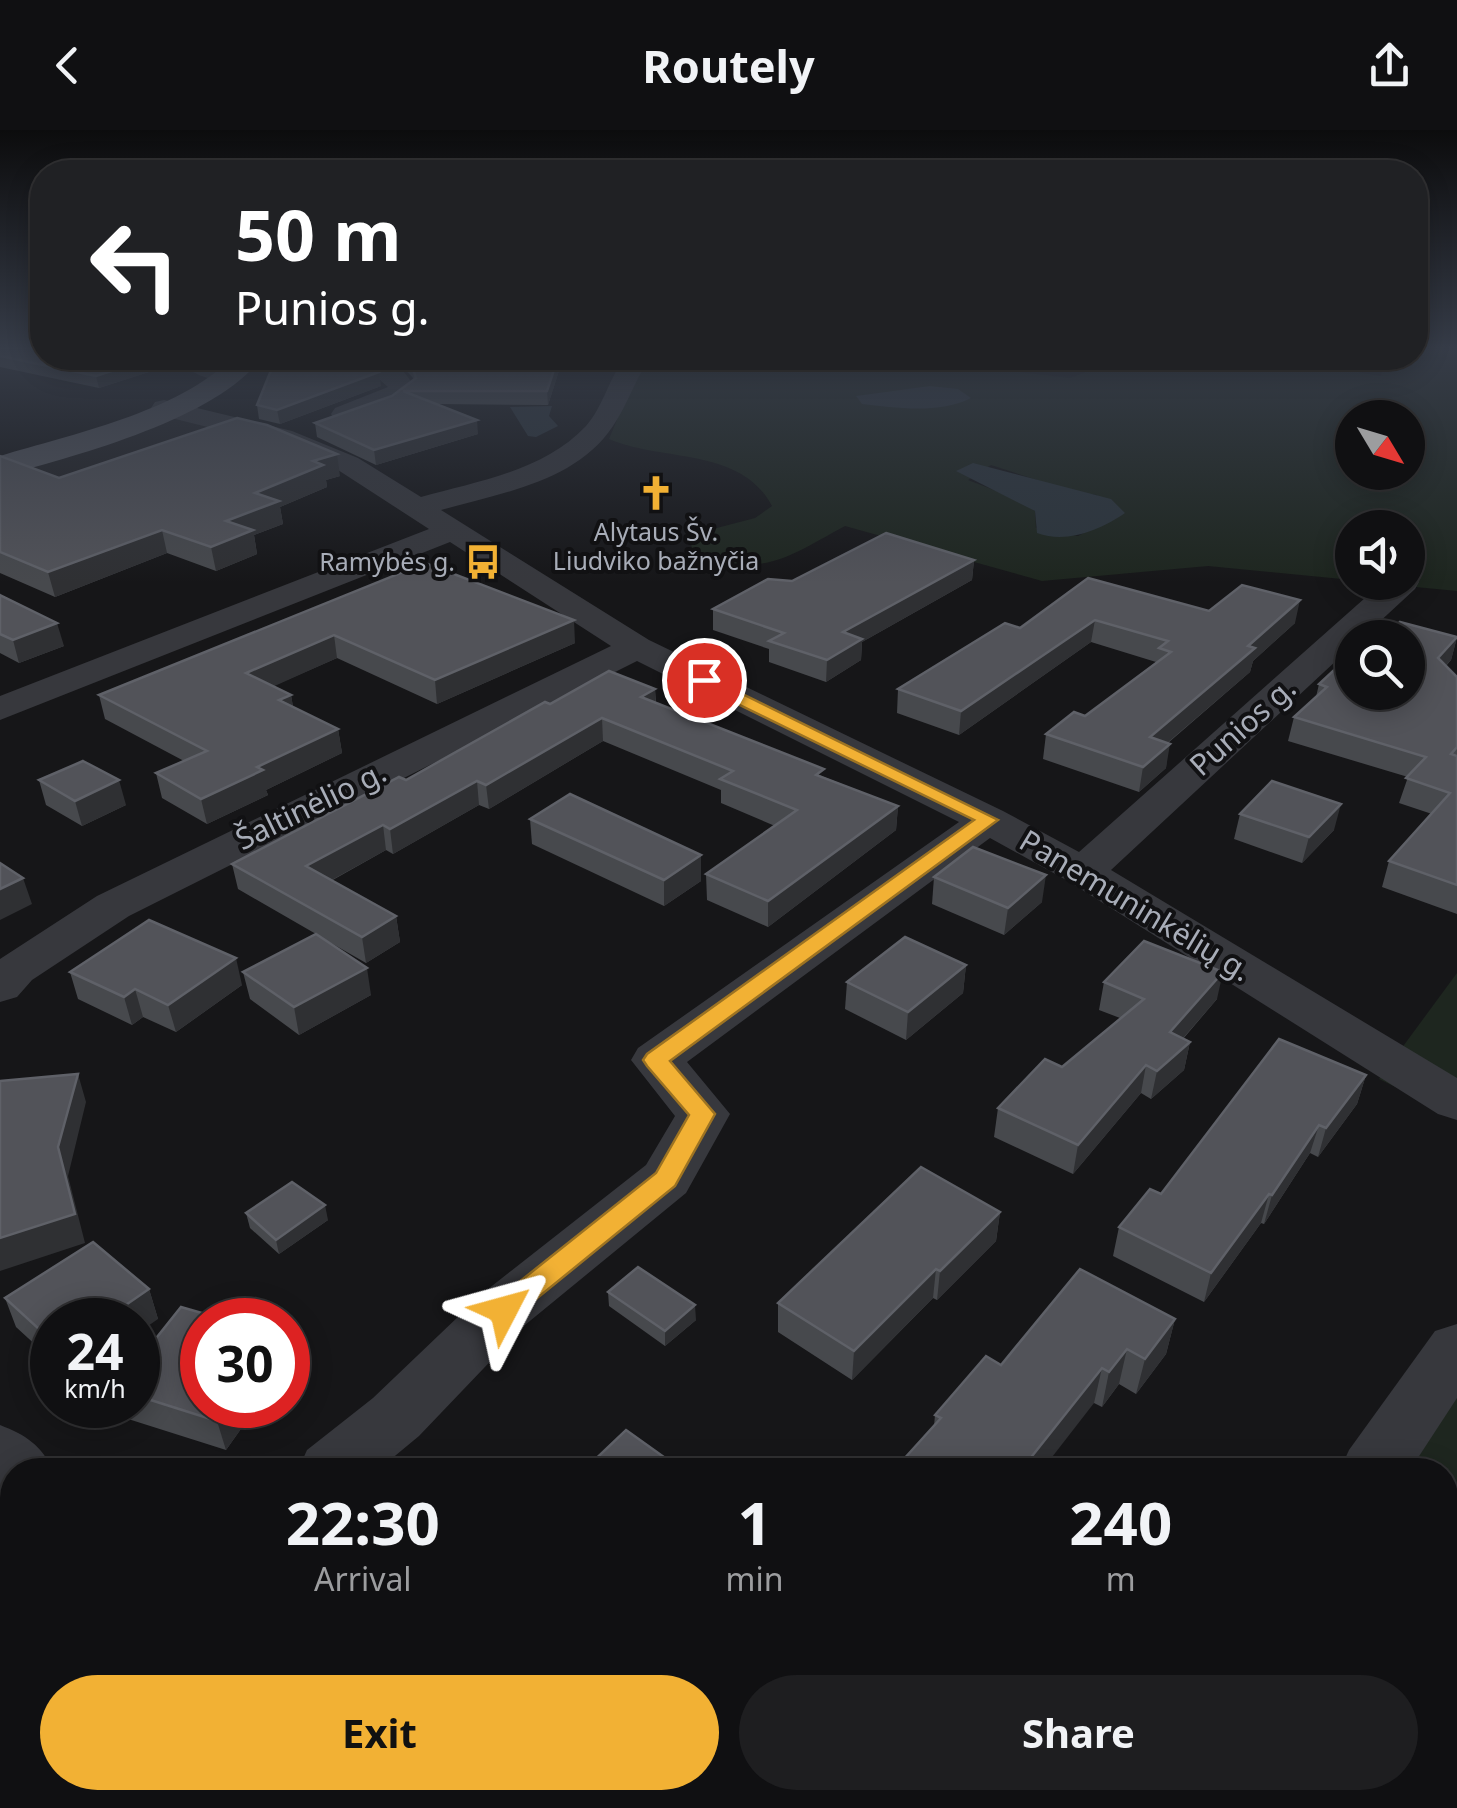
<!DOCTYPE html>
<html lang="en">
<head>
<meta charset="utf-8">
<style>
	body { margin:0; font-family:"Noto Sans",sans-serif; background:#1e1e20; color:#f1f3f6; height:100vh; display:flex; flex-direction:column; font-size:38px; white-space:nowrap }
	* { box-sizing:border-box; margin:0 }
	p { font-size:32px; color:#9c9d9f }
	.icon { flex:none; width:55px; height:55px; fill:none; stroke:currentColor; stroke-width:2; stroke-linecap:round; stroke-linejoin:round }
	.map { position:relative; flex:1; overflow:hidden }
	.side { position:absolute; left:0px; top:1328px; width:1458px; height:352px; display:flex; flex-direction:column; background:#101012; border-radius:40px 40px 0 0; box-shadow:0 5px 25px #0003,0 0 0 2px #303032 }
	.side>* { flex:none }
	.top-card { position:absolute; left:30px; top:30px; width:1398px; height:210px; border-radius:40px; box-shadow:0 5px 25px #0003,0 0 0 2px #303032; background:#202124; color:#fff; overflow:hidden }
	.needle { width:65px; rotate:128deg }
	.tools { position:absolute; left:1335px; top:270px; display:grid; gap:20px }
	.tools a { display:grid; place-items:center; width:90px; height:90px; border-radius:50%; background:#101012; box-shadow:0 5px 25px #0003,0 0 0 2px #303032; font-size:50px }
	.speed { position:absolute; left:30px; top:1168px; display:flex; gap:20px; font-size:50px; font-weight:700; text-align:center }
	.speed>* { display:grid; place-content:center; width:130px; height:130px; border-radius:50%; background:#101012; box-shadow:0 5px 25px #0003,0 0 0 2px #303032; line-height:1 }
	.speed small { font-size:25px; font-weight:400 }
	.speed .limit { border:15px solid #d22; background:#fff; color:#111 }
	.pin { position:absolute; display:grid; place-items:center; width:85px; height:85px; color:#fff; margin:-42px; border:5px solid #fff; border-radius:50%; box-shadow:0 2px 10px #0007 }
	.me { position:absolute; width:110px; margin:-55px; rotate:51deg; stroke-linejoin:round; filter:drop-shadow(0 0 8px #0008) }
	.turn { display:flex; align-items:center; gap:35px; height:210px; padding:0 40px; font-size:45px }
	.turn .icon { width:130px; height:130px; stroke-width:2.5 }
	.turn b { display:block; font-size:70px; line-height:85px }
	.eta { display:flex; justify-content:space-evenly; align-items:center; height:170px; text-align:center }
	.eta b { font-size:60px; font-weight:700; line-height:70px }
	.primary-button { display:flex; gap:20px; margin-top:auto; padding:20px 40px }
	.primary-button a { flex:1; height:115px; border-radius:60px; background:#f2b134; color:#111; font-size:40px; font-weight:700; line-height:115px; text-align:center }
	.primary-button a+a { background:#1e1e20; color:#f1f3f6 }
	header { display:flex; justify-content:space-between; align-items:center; height:130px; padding:0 40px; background:#101012; font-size:45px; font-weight:700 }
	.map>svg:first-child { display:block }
</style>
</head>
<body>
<header><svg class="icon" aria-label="back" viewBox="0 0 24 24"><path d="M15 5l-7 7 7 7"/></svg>Routely<svg class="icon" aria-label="share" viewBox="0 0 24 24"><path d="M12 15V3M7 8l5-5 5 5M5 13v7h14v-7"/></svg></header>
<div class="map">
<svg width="1457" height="1678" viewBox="0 0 1457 1678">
	<rect width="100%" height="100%" fill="#161618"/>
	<!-- built -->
	<polygon fill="#222225" points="181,285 227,302 109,362 0,343"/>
	<!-- green -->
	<g fill="#1e261f" fill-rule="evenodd">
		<path d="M 1415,218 L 1457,218 L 1457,461 L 1374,453 L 1408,452 L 1408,398 L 1352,398 L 1352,450 L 1208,436 L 1042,451 L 845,396 C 784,429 761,450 692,420 L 690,405 L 755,388 L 772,376 C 741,317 662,332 609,309 L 636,244 L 653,228 L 904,229 L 1070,248 L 1105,235 L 1104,228 L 1270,228 L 1381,246 L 1386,228 L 1415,228 ZM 1352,288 L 1408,288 L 1408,342 L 1352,342 ZM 991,335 L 1077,363 L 1097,365 L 1095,397 L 1078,406 L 1036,398 L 1035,381 L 1017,369 L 968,350 Z"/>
		<polygon points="1457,843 1457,987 1379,949"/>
		<polygon points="1457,1218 1457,1678 1143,1678 1150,1668 1445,1668 1445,1340 1373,1340"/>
	</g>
	<!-- water -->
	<g fill="#2c353c">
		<path d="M 930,256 L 958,259 L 971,268 C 941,284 895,278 862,274 L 856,266 Z"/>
		<polygon points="552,276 549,286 558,296 536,307 528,306 510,277"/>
		<path d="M 973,333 L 1111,369 L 1125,383 C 1100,400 1067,414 1037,403 L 1035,381 L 956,341 Z"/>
	</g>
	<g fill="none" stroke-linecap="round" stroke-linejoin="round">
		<!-- minor -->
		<g fill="#37383d" fill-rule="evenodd">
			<path d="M 189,228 L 213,228 L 212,233 L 245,237 L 248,242 C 235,255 198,251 187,236 Z"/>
			<path d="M 355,228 C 379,227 407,233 414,260 C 399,278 358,295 335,290 L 331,284 L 335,278 L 388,257 Z"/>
			<path d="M 625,228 L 650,228 C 635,249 628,274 613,296 C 576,352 501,363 441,380 L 649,510 L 1003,681 L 1079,722 L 1383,452 L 1408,452 L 1408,443 L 1415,445 L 1419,452 L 1415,459 L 1362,508 L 1352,508 L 1352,516 L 1111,740 L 1457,948 L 1457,990 L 1438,984 L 1068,751 L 990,708 L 687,932 L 730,984 L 686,1063 L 525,1195 L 419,1306 L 378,1340 L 298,1340 L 307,1320 L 373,1268 L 483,1163 L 646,1035 L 675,986 L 631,930 L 638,918 L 959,692 L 637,531 L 129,786 L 32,850 L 17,867 L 0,872 L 0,829 L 97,766 L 611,516 L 450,412 L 0,590 L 0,566 L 429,399 L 338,340 L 272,313 L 155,284 L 151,278 L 155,272 L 164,270 L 292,301 L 358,328 L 421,367 C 477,351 544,341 586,296 C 603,277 609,248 625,228 Z"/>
			<polygon points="1457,1194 1457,1268 1410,1340 1340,1340 1349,1320 1435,1201"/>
			<path d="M 0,1295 C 26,1305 41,1315 53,1340 L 12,1340 L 12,1366 L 0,1361 Z"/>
			<polygon points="12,1627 12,1668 51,1668 47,1678 0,1678 0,1632"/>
			<polygon points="677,1668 765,1668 770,1678 682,1678"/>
			<polygon points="1108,1668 1190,1668 1185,1678 1103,1678"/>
		</g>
		<!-- major -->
		<path fill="#53555c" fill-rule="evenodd" d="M 232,228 L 261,228 C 219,288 71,328 0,346 L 0,326 C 72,304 178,282 232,228 Z"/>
	</g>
	<!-- wall -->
	<g fill="#47494d">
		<polygon points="0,218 155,240 99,258 0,237"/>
		<polygon points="376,228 563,228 548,275 438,274 478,304 376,335 317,307 315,293 392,266 414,249 400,234"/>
		<polygon points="381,256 280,294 259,289 257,275"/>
		<polygon points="0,326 59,348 340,346 326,350 327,357 280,377 283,394 254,405 257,424 216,441 167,423 55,467 0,443"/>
		<polygon points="974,430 972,450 862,512 861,530 826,552 769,532 769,519 713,500 713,479 792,451"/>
		<polygon points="425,433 575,513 437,574 337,528 273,556 291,565 293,577 338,599 342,623 266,660 268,665 207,694 162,668 156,643 184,631 105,589 99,565"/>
		<polygon points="1088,448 1209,481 1295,493 1253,531 1250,542 1168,613 1166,638 1139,662 1043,629 1046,604 1085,586 1156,532 1091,512 959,605 897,583 898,559 1020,498"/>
		<polygon points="0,465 64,516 19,533 0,523"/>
		<polygon points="1457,507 1451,530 1446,536 1457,547 1457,784 1382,757 1389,731 1432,684 1399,673 1408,647 1288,611 1294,587 1316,567 1319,554 1352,562"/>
		<polygon points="655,559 656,573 824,647 898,676 896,700 768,797 707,770 706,744 775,696 721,673 721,660 603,611 489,679 479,675 393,724 386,720 331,751 396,786 400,812 366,833 317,805 371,865 299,905 250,869 243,842 316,804 238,759 232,734 406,650 550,574"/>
		<polygon points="39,650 126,675 82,696 46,675"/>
		<polygon points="1240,684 1334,700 1302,733 1234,709"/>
		<polygon points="530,689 701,725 701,751 664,776 532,714"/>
		<polygon points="934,747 1042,772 1004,805 932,774"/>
		<polygon points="966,835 963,863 906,910 845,879 847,852"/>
		<polygon points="70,842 242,855 176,902 143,887 132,895 78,869"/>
		<polygon points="1104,852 1217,869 1183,909 1190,912 1184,940 1151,969 1141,963 1073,1044 994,1007 998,978 1062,937 1120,888 1099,880"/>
		<polygon points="1366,945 1357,974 1318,1027 1310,1023 1264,1094 1261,1093 1204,1172 1113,1126 1119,1097 1161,1064"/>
		<polygon points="1000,1082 996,1111 937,1170 933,1168 852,1250 778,1202 778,1173"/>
		<polygon points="246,1083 328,1090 279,1124 250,1098"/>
		<polygon points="149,1159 158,1189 52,1190 52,1230 16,1197 5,1168"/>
		<polygon points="608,1162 696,1190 665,1216 609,1176"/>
		<polygon points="1175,1189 1166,1224 1136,1264 1119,1254 1102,1277 1094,1273 934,1296 935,1285 1001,1235"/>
		<polygon points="138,1231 202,1275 258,1275 226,1320 125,1288 121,1275 138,1275"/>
	</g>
	<!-- shaded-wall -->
	<g fill="#2f3033">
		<polygon points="152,228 155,240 99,258 96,246"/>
		<polygon points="558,228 563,228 548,275 547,261"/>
		<polygon points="379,242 381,256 280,294 277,280"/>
		<polygon points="477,290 478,304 376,335 374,320"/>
		<polygon points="337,324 340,346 326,350 327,357 280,377 283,394 254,405 257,424 216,441 211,417 226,391 255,363 313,331"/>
		<polygon points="162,400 167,423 55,467 48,442"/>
		<polygon points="974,430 972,450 862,512 861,530 826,552 827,530 843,502"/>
		<polygon points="1300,470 1295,493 1253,531 1250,542 1146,631 1150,607"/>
		<polygon points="574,490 575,513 437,574 435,550"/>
		<polygon points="1095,490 1091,512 959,605 961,581"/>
		<polygon points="57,493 64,516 19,533 13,510"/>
		<polygon points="334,505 337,528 250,567 246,543"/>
		<polygon points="1457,508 1451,530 1431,551 1438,528"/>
		<polygon points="655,559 656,582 641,567"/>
		<polygon points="291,565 295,588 279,570"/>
		<polygon points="602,588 603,611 489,679 486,655"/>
		<polygon points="338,599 342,623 266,660 268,665 207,694 201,669 257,637"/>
		<polygon points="1170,614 1166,638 1139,662 1143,637"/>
		<polygon points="119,650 126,675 82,696 75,671"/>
		<polygon points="477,651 479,675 393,724 390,699"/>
		<polygon points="1341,674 1334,700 1302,733 1309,707"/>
		<polygon points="898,676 896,700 768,797 768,771"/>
		<polygon points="383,695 386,720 310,762 306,736"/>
		<polygon points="701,725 701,751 664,776 664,750"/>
		<polygon points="1046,745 1042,772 1004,805 1008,778"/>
		<polygon points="23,748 32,774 0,790 0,759"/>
		<polygon points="396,786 400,812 366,833 362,807"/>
		<polygon points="236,828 242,855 176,902 168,875"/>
		<polygon points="966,835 963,863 906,910 908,882"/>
		<polygon points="367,838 371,865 299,905 294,877"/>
		<polygon points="1223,842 1217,869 1164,930 1170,902"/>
		<polygon points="135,859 143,887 132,895 124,867"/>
		<polygon points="1190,912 1184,940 1151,969 1157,941"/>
		<polygon points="1146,935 1141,963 1073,1044 1078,1015"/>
		<polygon points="78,944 86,972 68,1046 85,1113 0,1141 0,1108 58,1017"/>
		<polygon points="1366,945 1357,974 1318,1027 1326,998"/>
		<polygon points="1319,995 1310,1023 1264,1094 1272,1065"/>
		<polygon points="1269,1064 1261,1093 1204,1172 1211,1143"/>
		<polygon points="325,1075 328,1090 279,1124 276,1110"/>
		<polygon points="1000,1082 996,1111 937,1170 940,1141"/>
		<polygon points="936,1139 933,1168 852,1250 854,1221"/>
		<polygon points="149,1159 158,1189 138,1203 138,1190 104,1190"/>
		<polygon points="695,1175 696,1190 665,1216 665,1201"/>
		<polygon points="1175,1189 1166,1224 1136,1264 1145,1229"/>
		<polygon points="1127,1219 1119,1254 1102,1277 1109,1242"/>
		<polygon points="1102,1238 1094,1273 1042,1340 1021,1340"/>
		<polygon points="229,1275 258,1275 226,1320 217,1291"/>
		<polygon points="12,1523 12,1563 0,1573 0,1533"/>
	</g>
	<!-- building -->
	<g fill="#525359" stroke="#5f6168" stroke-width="2.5">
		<polygon points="0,218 42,218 42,228 152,228 96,246 0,226"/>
		<polygon points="276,228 363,228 379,242 277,280 257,275"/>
		<polygon points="404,228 558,228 547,261 403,261 477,290 374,320 315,293 392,266 416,248 412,236"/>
		<polygon points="237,288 267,295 337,324 313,331 323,335 255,363 279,371 226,391 253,400 211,417 162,400 48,442 0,422 0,326 59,348"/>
		<polygon points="886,403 974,430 843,502 862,509 827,530 769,511 784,503 713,479 768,449 792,451"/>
		<polygon points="425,433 574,490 435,550 334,505 246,543 291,565 279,570 338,599 257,637 263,640 201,669 156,643 207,621 99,565"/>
		<polygon points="1088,448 1209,481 1242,455 1300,470 1248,516 1255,518 1150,607 1170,614 1143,637 1046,604 1074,582 1085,586 1171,522 1159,518 1168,511 1095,490 961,581 898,559 1005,493 1020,498"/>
		<polygon points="0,465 57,493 13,510 0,504"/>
		<polygon points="1400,492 1457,507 1438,528 1457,547 1457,617 1451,624 1457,626 1457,755 1389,731 1450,663 1406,648 1426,627 1294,587 1327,557 1319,554 1346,529 1352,531 1352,562 1408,562 1408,508 1383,508"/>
		<polygon points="609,541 655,559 641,567 824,639 816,645 898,676 768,771 706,744 797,680 720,649 733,641 602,588 486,655 477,651 390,699 383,695 306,736 396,786 362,807 232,734 399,647 406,650 545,572 550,574"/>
		<polygon points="83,631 119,650 75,671 39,650"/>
		<polygon points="1272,651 1341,674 1309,707 1240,684"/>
		<polygon points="570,664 701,725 664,750 530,689"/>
		<polygon points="973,717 1046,745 1008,778 934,747"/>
		<polygon points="0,733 23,748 0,759"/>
		<polygon points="149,790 236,828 168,875 135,859 124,867 70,842"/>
		<polygon points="316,804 367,838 294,877 243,842"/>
		<polygon points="905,807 966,835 908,882 847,852"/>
		<polygon points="1144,811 1223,842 1170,902 1190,912 1157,941 1146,935 1078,1015 998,978 1045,929 1062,937 1144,869 1104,852"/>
		<polygon points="1279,909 1366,945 1326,998 1319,995 1272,1065 1269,1064 1211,1143 1119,1097 1150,1059 1161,1064"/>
		<polygon points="78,944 58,1017 75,1084 0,1108 0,951"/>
		<polygon points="921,1037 1000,1082 940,1141 936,1139 854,1221 778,1173"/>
		<polygon points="292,1052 325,1075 276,1110 246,1083"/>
		<polygon points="93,1112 149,1159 104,1190 52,1190 52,1211 5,1168"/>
		<polygon points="638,1137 695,1175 665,1201 608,1162"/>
		<polygon points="1080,1139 1175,1189 1145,1229 1127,1219 1109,1242 1102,1238 1021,1340 894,1340 941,1288 935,1285 986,1226 1001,1235"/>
		<polygon points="181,1177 226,1190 202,1190 202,1275 229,1275 217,1291 138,1266 138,1231"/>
		<polygon points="626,1300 682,1340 584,1340"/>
		<polygon points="0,1441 12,1455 12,1523 0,1533"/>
		<polygon points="93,1668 262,1668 266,1671 259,1678 82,1678"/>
		<polygon points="590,1668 593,1668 605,1678 580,1678"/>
	</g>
	<!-- sky -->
	<linearGradient id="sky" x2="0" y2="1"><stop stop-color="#0c0c0d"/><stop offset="0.48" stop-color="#363c48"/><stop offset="1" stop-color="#363c48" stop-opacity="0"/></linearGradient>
	<rect width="1457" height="453" fill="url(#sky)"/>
	<!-- route -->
	<polygon fill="#f2b134" stroke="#9d7322" stroke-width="2.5" points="704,545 998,690 670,931 715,984 675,1056 514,1187 504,1191 494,1187 489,1180 494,1172 656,1043 689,985 647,936 643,930 647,924 974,690 697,554 695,550"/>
	<!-- icons -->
	<defs>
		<symbol id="church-bare" viewBox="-9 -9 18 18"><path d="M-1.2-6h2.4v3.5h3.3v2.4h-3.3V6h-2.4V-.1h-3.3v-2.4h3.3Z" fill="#f2b134" stroke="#111113" stroke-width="2.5" paint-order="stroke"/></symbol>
		<symbol id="bus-bare" viewBox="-9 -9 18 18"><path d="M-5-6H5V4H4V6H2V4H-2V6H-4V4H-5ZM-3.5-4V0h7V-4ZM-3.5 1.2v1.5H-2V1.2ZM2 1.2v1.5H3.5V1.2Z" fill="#f2b134" stroke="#111113" stroke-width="2.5" paint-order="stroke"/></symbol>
	</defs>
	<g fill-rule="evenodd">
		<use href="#church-bare" x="631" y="338" width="50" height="50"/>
		<use href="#bus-bare" x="458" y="407" width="50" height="50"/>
	</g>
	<g text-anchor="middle" stroke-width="8" stroke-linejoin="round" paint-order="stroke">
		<!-- far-poi labels -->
		<g font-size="25" fill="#a8adb8" stroke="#111113">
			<text x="656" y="411">Alytaus Šv.<tspan x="656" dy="29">Liudviko bažnyčia</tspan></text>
			<text x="455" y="441" text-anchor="end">Ramybės g.</text>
		</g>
		<!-- street labels -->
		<g font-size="30" fill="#a8adb8" stroke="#111113">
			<text transform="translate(1243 597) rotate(-42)" y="10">Punios g.</text>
			<text transform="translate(311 676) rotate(-26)" y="10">Šaltinėlio g.</text>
			<text transform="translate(1135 776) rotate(31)" y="10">Panemuninkėlių g.</text>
		</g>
	</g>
</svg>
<div class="tools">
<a><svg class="needle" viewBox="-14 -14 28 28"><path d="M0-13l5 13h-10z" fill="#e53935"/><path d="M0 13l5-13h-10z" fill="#9c9d9f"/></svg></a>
<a><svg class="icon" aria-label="sound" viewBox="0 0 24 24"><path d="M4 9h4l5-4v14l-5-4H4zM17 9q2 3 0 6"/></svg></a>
<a><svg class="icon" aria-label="search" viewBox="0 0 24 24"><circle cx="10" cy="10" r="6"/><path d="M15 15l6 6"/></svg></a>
</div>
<div class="speed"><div>24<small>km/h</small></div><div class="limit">30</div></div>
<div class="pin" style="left:704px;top:550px;background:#d93025"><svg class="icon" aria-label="arrive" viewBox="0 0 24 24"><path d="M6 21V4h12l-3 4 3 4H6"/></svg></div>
<svg class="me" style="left:504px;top:1180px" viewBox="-20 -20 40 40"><path d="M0-17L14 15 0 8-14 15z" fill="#f2b134" stroke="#fff" stroke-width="4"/></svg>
<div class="top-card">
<div class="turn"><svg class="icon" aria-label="left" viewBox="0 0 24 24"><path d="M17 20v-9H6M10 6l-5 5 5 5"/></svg><div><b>50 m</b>Punios g.</div></div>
</div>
<section class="side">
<div class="eta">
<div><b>22:30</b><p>Arrival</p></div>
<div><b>1</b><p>min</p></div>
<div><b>240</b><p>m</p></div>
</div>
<div class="primary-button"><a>Exit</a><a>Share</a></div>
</section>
</div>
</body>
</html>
